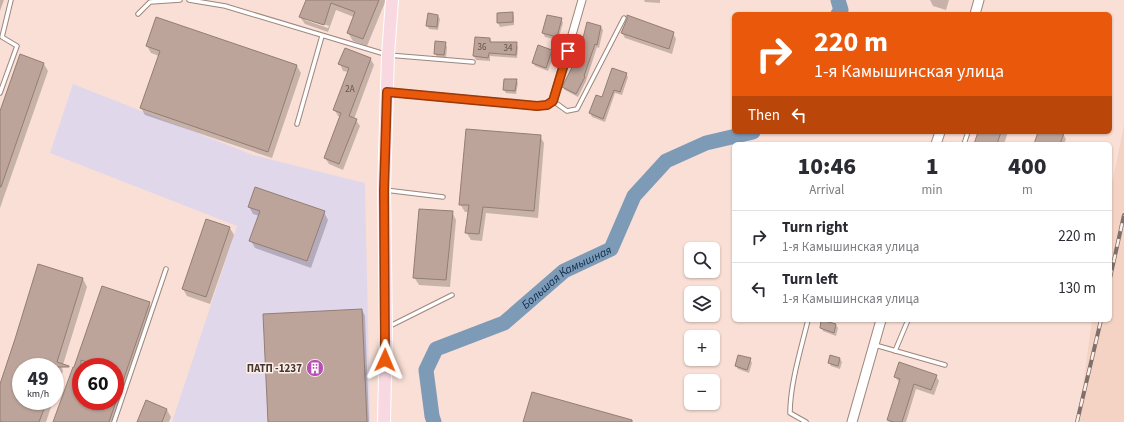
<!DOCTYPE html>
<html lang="en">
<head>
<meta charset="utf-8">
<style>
	body { margin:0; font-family:"Source Sans 3",sans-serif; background:#f2f2f3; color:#2b2b33; height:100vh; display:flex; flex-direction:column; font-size:15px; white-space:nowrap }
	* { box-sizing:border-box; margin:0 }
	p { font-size:13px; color:#7c7c81 }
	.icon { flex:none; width:22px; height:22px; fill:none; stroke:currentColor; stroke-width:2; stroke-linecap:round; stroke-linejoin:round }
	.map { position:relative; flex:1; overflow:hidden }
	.panel { position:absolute; left:732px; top:142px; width:380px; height:180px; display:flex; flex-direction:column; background:#fff; border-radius:6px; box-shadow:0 1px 3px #0004 }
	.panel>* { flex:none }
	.top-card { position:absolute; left:732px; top:12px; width:380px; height:122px; border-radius:6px; box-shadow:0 1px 3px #0004; background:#ea580c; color:#fff; overflow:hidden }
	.fabs { position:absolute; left:684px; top:242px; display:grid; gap:8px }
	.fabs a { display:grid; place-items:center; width:36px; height:36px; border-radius:6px; background:#fff; box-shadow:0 1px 3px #0004; font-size:20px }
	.speed { position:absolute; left:12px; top:358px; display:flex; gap:8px; font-size:20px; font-weight:700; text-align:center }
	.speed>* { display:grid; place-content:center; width:52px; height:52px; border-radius:50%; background:#fff; box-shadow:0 1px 3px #0004; line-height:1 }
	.speed small { font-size:10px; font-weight:400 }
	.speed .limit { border:6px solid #d22; background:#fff; color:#111 }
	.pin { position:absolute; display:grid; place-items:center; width:34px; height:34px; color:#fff; margin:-17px; border-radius:8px; box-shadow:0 2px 6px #0006 }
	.me { position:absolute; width:44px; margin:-22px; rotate:1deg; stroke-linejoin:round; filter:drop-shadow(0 0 3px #0008) }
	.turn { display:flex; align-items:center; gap:14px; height:84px; padding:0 16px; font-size:18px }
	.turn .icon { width:52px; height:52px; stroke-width:2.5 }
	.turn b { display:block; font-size:28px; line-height:34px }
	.then { display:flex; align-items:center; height:38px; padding:0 16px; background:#0003; gap:8px; font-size:15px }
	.eta { display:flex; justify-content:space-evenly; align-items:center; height:68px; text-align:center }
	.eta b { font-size:24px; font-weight:800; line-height:28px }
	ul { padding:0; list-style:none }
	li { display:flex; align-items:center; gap:12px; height:52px; padding:0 16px; border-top:1px solid #e1e1e2 }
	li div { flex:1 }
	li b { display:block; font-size:15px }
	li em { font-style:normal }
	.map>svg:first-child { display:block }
</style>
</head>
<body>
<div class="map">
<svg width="1124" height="422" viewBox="0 0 1124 422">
	<rect width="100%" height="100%" fill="#f9dfd5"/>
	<!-- built -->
	<polygon fill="#f4d3c5" points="1124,125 1124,422 1078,422 1092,320 1110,320 1110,193"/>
	<!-- industrial -->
	<polygon fill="#e1d7eb" points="73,84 253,155 365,183 370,422 172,422 237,226 50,153"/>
	<!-- shadow -->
	<g fill="#0003" fill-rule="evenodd">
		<polygon points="0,0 4,0 0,11"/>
		<path d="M 307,0 L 386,0 L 367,46 L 353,41 L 348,33 L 354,17 L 336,10 L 328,32 L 305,24 L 300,17 ZM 305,18 L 329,26 L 328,28 L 305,20 Z"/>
		<polygon points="644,0 660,0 660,3 645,2"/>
		<polygon points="930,0 949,0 946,10 933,6"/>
		<polygon points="512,13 514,16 514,25 500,27 498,23 498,14"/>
		<polygon points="438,16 440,19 438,30 429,29 427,25"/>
		<polygon points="561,19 563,23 558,40 545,37 543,33"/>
		<polygon points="601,27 603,30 599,48 597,47 586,81 578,97 565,90 563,87 585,44 583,41"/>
		<polygon points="622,33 673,33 676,39 672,54 625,38"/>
		<polygon points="490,39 492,43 516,43 518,47 517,58 490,56 490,61 476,60 474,56"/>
		<polygon points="445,43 447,47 446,58 437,57 435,53"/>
		<polygon points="147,46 297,66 301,73 272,158 145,115 141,108 159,56 151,53"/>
		<polygon points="552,50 554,54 548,71 535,66 533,63"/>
		<polygon points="370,58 374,65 354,119 356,120 360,126 343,170 329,164 325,158 341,117 338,116 334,109 348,72 343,71 340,64"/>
		<polygon points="44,64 48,71 0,208 0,114"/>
		<polygon points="626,74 628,77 622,95 615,93 605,122 592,117 590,113"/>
		<polygon points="516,80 518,83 516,94 506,93 504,90"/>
		<polygon points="979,132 1008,132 1004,144 975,144"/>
		<polygon points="1040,132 1057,132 1063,134 1066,139 1064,144 1035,144"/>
		<polygon points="540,136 544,143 538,218 486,213 482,241 471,240 466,232 469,212 465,212 460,204"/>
		<polygon points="249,207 324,212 328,220 311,268 255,248 251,241 259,216 253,214"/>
		<polygon points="452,212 456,220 450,287 419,285 414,277"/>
		<polygon points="230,228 234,235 210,304 187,296 183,289"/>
		<polygon points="39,266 83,279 87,287 62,368 63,371 55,395 55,367 21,367 21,401 53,401 46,422 0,422 0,387"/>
		<path d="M 102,287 L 149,303 L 153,310 L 115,422 L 54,422 L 75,368 ZM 81,367 L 115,367 L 115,401 L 81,401 Z"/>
		<polygon points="362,310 365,316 369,422 269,422"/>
		<polygon points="836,325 838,328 836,336 823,331 821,327"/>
		<polygon points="750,359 752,363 749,373 738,369 736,366"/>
		<polygon points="840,359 842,362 840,369 831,366 829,362"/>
		<polygon points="936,376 939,381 934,395 916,389 906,422 889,422 888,420 900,383 895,377"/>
		<polygon points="167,410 171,417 169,422 138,422"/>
	</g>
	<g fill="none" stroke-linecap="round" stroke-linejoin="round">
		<!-- river -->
		<g stroke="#7d9ab7" stroke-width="15">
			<polyline points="838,0 841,10 838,14"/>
			<path id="s1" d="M 434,422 L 432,416 L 426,370 L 436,349 L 504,323 L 564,271 L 611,249 L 634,196 L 666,161 L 706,143 L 753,132"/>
		</g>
	</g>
	<!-- building -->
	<g fill="#bda49a" stroke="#947d73" fill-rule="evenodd">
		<polygon points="306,0 379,0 363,39 347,33 355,12 331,3 324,25 299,17"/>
		<polygon points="513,12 513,22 497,23 497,13"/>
		<polygon points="428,13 438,15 437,27 426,26"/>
		<polygon points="547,15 562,18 557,37 542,33"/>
		<polygon points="627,15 674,32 669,49 621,33 627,19"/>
		<polygon points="156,17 297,65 268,152 140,108 160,51 146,46"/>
		<polygon points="587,22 601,26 597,45 595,44 584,76 585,77 576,94 562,87 585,42 582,42"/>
		<polygon points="475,37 490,38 490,42 517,42 516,55 489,53 488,58 473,56"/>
		<polygon points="435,41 446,42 444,55 434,54"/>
		<polygon points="538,45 552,50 546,68 532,63"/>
		<polygon points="345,48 371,58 349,116 357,119 339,164 324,158 341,113 333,110 349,68 338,64"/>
		<polygon points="20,54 44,63 1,187 0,187 0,111"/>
		<polygon points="612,68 627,73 620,92 614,90 603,119 589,113 596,95 602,97"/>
		<polygon points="504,79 517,79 515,91 503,90"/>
		<polygon points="466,129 541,135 534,211 483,207 479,234 465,233 469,205 459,205"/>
		<polygon points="978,132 1001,132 997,144 974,144"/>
		<polygon points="1038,132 1060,132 1064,133 1060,144 1034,144"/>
		<polygon points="255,187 325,211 307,261 249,241 260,211 248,207"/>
		<polygon points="419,209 453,211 446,280 413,278"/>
		<polygon points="206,219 230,227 206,297 182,289"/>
		<polygon points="38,264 83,278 57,362 69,366 69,367 21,367 21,401 47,401 39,422 3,422 0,421 0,384 15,339"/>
		<path d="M 102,286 L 150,302 L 109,422 L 53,422 L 73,367 L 74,367 ZM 81,360 L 102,367 L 115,367 L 115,401 L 81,401 Z"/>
		<polygon points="362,309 367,422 268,422 263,314"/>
		<polygon points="821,320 836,324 834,333 820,328"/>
		<polygon points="738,355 751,358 747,370 735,366"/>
		<polygon points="830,355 840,358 838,366 828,363"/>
		<polygon points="899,362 937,375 931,390 914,384 902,422 894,422 887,420 900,379 894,377"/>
		<polygon points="532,392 632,420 632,422 523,422"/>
		<polygon points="146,400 167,409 162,422 137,422"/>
	</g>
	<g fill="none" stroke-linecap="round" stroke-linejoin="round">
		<defs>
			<g id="service">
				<polyline points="189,0 225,6 388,55 473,62"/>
				<polyline points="138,14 150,2 180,0"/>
				<polyline points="0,93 17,46 2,37 11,0"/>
				<polyline points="553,101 567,111 577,109 624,18"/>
				<polyline points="297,124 322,36"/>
				<polyline points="964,144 968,132"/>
				<polyline points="385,190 443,197"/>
				<polyline points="388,327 452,295"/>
				<polyline points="875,345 945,365"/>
				<polyline points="895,351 908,320"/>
				<polyline points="114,422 166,269"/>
				<path d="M 806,422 L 790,413 C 790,384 801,349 808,320"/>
			</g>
			<polyline id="minor" points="387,92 537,106 547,105 553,101 582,0"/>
			<g id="tertiary">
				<polyline points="975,14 979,0"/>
				<polyline points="936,144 940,132"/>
				<polyline points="852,422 881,320"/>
			</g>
			<polyline id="primary" points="384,422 386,329 384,189 388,55 392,0"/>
		</defs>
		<!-- service casing -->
		<use href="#service" stroke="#9d867c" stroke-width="5.5"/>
		<!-- minor casing -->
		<use href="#minor" stroke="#9d867c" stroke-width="9"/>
		<!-- tertiary casing -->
		<use href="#tertiary" stroke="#9d867c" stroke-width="11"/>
		<!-- primary casing -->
		<use href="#primary" stroke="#fff" stroke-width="14"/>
		<!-- service -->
		<use href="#service" stroke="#fff" stroke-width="3.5"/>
		<!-- minor -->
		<use href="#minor" stroke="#fff" stroke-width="7"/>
		<!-- tertiary -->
		<use href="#tertiary" stroke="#fff" stroke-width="9"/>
		<!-- primary -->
		<use href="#primary" stroke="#f9d9e1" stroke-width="12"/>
		<defs>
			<g id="rail">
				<polyline points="1110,278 1124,215"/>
				<polyline points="1077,422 1101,320"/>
			</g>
		</defs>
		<!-- rail casing -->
		<use href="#rail" stroke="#80706a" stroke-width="4"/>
		<!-- rail -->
		<use href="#rail" stroke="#ffefe9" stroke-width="2.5" stroke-dasharray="8" stroke-linecap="butt"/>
	</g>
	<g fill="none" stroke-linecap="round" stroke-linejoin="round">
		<defs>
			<polyline id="route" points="385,360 384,190 387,92 537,106 547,105 553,101 568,51"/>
		</defs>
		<!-- route casing -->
		<use href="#route" stroke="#983908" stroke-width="10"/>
		<!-- route -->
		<use href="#route" stroke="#ea580c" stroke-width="7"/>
	</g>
	<!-- icons -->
	<defs>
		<symbol id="building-disc" viewBox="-11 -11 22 22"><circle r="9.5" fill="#b64fb3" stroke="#ffefe9"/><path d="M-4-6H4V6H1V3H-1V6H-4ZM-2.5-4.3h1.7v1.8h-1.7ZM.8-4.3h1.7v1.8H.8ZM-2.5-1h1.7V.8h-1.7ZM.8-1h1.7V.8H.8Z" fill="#fff"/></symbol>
	</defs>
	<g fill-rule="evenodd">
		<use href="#building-disc" x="305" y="358" width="20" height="20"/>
	</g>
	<g text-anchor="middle" stroke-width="3" stroke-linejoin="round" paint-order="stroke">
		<!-- number labels -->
		<g font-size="9" fill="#62534e">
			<text x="482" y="50">36</text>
			<text x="508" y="51">34</text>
			<text x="350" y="92">2А</text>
		</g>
		<!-- poi labels -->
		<g font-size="11" font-weight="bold" fill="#433834" stroke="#ffefe9" text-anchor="end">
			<text x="302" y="372">ПАТП -1237</text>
		</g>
		<!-- water labels -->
		<g font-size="12" font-style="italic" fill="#0a2d4b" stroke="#ffefe9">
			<text dy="4" stroke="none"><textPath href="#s1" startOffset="227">Большая Камышная</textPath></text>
		</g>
	</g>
</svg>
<div class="fabs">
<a><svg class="icon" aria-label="search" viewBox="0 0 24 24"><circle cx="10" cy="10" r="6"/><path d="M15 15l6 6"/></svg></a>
<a><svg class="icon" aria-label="layers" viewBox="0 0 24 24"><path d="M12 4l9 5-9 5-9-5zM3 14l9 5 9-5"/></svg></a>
<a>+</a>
<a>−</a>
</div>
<div class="speed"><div>49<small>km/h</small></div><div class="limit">60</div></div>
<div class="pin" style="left:568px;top:51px;background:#d93025"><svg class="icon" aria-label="arrive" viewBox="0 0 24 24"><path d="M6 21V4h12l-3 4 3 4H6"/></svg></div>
<svg class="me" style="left:385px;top:360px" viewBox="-20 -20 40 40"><path d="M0-17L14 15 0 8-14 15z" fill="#ea580c" stroke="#fff" stroke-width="4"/></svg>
<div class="top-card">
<div class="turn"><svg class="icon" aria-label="right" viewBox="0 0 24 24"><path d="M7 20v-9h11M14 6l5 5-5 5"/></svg><div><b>220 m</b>1-я Камышинская улица</div></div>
<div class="then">Then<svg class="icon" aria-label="left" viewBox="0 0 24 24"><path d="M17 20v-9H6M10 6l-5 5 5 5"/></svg></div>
</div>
<section class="panel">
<div class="eta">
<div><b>10:46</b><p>Arrival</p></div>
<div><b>1</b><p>min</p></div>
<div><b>400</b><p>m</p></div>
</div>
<ul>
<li><svg class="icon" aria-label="right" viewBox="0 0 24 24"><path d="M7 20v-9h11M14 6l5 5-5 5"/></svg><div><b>Turn right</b><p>1-я Камышинская улица</p></div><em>220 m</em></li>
<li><svg class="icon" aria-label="left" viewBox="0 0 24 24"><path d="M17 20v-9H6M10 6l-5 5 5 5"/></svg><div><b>Turn left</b><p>1-я Камышинская улица</p></div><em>130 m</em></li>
</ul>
</section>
</div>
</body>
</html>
